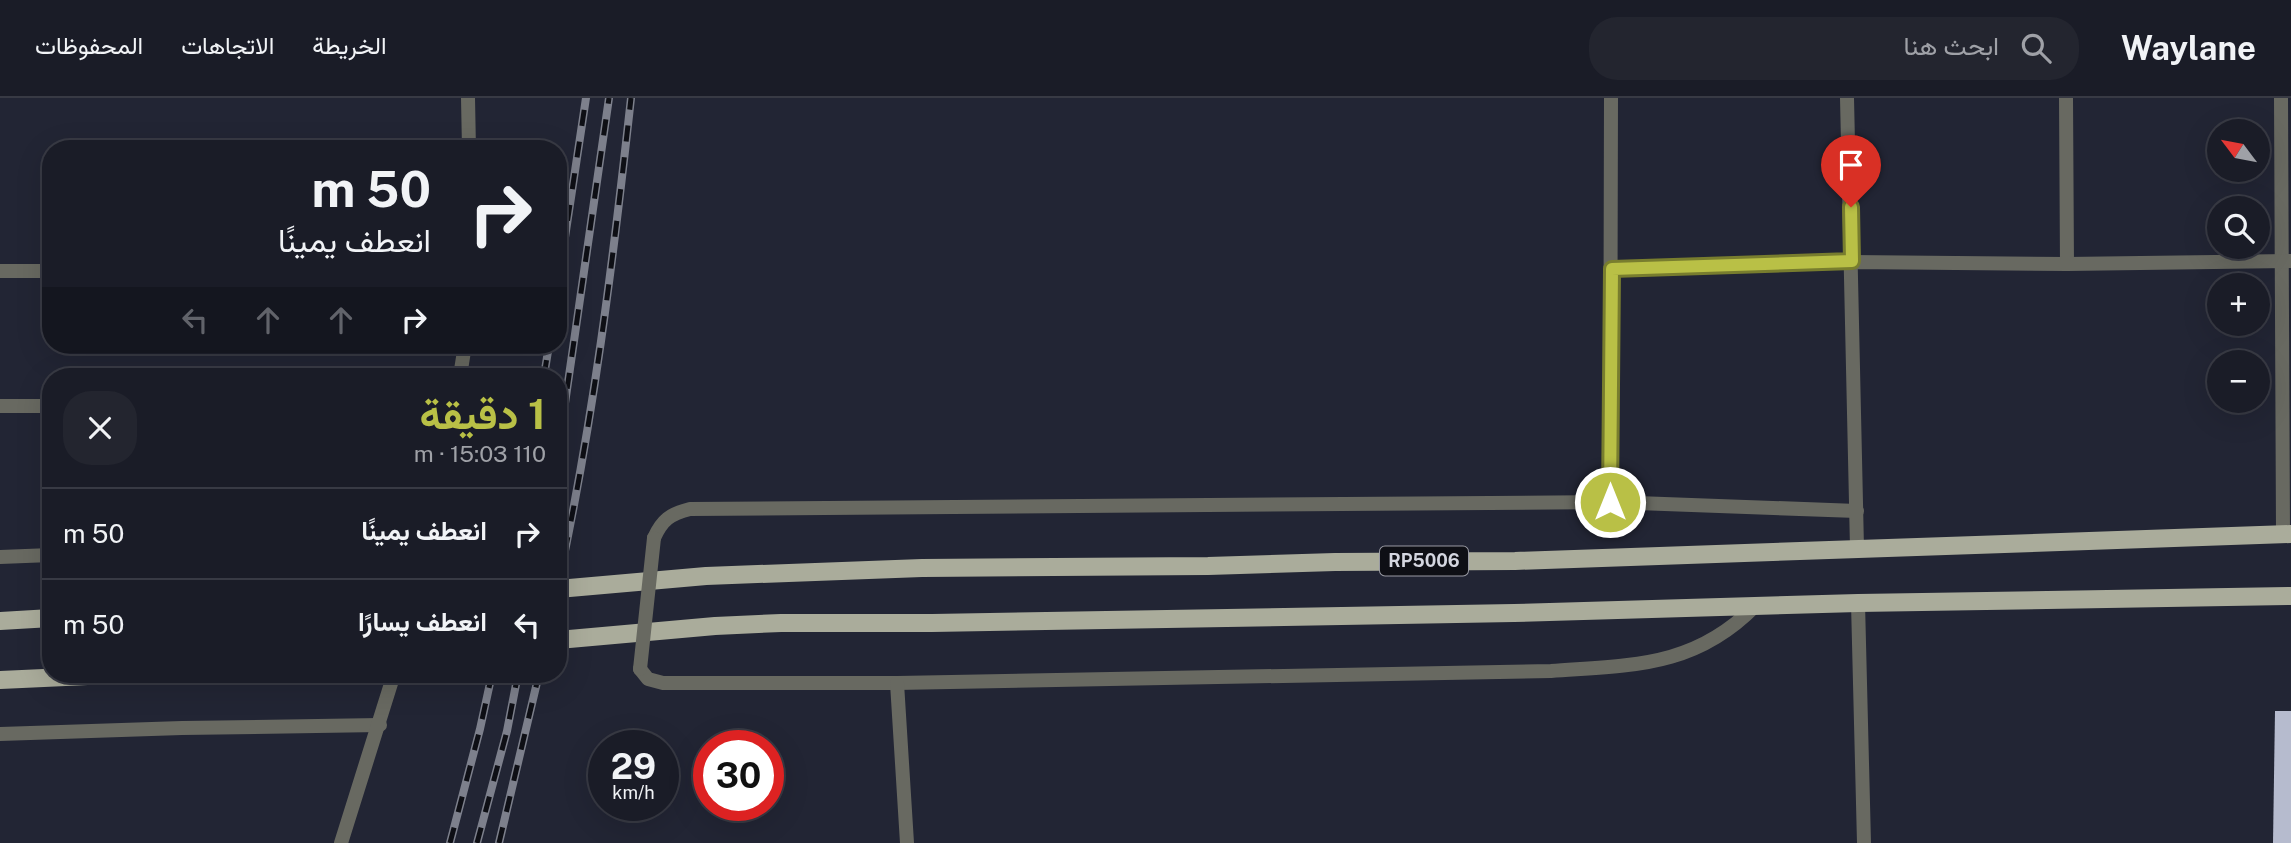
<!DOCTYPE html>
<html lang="ar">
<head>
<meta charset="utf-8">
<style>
	body { margin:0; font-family:"Public Sans",Vazirmatn,sans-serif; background:#23252f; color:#f1f3f6; direction:rtl; height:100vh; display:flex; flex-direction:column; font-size:26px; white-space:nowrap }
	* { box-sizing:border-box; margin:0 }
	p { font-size:23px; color:#9fa1a7 }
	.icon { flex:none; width:38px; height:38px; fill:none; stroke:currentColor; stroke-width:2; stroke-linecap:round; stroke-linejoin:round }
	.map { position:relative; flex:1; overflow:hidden; direction:ltr }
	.drawer { position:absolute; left:42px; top:270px; width:525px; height:315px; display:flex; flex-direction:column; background:#1a1c27; border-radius:28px; box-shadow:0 7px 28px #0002,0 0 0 2px #383a44; direction:rtl }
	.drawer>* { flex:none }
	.banner { position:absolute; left:42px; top:42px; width:525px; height:214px; border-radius:28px; box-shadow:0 7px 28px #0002,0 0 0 2px #383a44; direction:rtl; background:#1a1c27; color:#f1f3f6; overflow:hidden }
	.needle { width:46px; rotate:302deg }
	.controls { position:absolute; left:2207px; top:21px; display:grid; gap:14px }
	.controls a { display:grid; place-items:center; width:63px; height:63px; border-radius:50%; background:#1a1c27; box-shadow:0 7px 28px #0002,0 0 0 2px #383a44; font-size:35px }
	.speed { position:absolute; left:588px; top:632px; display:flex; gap:14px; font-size:35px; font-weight:700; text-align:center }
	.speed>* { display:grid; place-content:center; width:91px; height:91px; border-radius:50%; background:#1a1c27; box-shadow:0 7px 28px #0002,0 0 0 2px #383a44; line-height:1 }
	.speed small { font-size:18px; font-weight:400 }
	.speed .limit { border:10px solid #d22; background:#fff; color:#111 }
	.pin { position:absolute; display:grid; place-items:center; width:60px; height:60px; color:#fff; margin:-72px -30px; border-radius:50% 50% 50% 0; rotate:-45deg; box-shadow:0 0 7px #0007 }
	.pin .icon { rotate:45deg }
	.me { position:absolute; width:77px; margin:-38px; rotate:0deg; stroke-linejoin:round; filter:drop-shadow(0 0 5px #0008) }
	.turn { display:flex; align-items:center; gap:24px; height:147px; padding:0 21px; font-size:32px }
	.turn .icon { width:91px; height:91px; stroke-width:2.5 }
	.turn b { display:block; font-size:49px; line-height:60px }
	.lanes { display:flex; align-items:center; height:66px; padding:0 21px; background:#0003; justify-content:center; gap:35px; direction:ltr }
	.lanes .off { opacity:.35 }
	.round { display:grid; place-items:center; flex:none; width:74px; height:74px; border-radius:28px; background:#23252f }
	.overview { display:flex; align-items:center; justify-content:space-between; height:119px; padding:0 21px }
	h1 { font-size:42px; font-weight:700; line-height:52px; color:#b9c046 }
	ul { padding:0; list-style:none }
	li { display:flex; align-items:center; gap:21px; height:91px; padding:0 21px; border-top:2px solid #383a44 }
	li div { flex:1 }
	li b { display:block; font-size:26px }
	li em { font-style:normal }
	header { display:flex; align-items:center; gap:42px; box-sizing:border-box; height:98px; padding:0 35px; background:#1a1c27; border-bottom:2px solid #383a44 }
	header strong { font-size:33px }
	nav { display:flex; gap:38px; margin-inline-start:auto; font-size:24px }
	.search { width:490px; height:63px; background:#23252f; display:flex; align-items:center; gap:18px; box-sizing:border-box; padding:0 24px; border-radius:28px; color:#9fa1a7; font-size:26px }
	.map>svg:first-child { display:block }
</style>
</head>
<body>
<header>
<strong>Waylane</strong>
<div class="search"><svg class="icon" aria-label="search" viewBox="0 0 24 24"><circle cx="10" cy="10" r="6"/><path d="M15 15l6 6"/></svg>ابحث هنا</div>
<nav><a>الخريطة</a><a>الاتجاهات</a><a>المحفوظات</a></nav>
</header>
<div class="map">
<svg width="2291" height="745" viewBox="0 0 2291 745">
	<rect width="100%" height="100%" fill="#222534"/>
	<!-- building -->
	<polygon fill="#b6bbce" points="2275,613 2291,613 2291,745 2273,745"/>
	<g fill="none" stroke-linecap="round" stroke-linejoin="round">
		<!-- lane -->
		<g stroke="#686961" stroke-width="14">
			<path d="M 654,440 C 662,422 670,416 690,411 L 1610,404"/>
			<path d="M 640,571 L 648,581 L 663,585 L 897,585 L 1551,573 C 1631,567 1694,570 1755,508"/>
			<polyline points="897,585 907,745"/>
		</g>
		<!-- street -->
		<g stroke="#686961" stroke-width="14">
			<polyline points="468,0 469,51"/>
			<polyline points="1611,0 1610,404 1857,413"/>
			<polyline points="1847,0 1857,450"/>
			<polyline points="2066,0 2067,166"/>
			<polyline points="2281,0 2283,436"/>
			<polyline points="1612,171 1852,164 2067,166 2291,163"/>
			<polyline points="0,173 51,173"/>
			<polyline points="460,278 465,247"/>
			<polyline points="0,308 51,308"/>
			<polyline points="0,459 51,457"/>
			<polyline points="1858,505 1864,745"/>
			<polyline points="0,636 182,630 380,627"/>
			<polyline points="341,745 394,576"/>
		</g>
		<!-- primary -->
		<g stroke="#aaac9b" stroke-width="18">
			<polyline points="558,491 706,478 922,470 1208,468 1335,464 1515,463 2291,436"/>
			<polyline points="0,523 51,520"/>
			<polyline points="558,542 715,528 781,525 932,525 1514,515 1858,505 2291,498"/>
			<polyline points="0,582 131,576"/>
		</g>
		<defs>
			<g id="rail">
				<polyline points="558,186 586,0"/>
				<polyline points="544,278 549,247"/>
				<polyline points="558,354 609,0"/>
				<path d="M 558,486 C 593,326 613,163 631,0"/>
				<polyline points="450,745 480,631 492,576"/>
				<polyline points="477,745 507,633 518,576"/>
				<polyline points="499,745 539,576"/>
			</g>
		</defs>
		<!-- rail casing -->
		<use href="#rail" stroke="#7d808c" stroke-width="8"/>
		<!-- rail -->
		<use href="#rail" stroke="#0e0f15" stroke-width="5" stroke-dasharray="16" stroke-linecap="butt"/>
		<!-- lane-bridge -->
		<polyline stroke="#686961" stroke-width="14" points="640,571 654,440"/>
	</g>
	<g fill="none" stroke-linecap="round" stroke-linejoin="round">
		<defs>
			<polyline id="route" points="1610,404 1612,171 1852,163 1851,109"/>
		</defs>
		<!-- route casing -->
		<use href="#route" stroke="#787d2e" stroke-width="18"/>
		<!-- route -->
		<use href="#route" stroke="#b9c046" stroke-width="12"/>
	</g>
	<g text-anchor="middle" stroke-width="7" stroke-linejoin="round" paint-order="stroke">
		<!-- shield labels -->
		<rect fill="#0e0f15" stroke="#999aa3" stroke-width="2" x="1380" y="448.5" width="88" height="29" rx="5"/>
		<g font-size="18" font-weight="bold" fill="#d4d6e0">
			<text x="1424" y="469">RP5006</text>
		</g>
	</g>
</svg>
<div class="controls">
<a><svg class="needle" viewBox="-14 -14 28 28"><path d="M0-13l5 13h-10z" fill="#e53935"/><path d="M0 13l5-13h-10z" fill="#9fa1a7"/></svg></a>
<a><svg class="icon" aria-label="search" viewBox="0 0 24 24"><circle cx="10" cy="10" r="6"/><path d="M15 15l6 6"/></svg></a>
<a>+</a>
<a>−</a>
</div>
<div class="speed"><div>29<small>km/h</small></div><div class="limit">30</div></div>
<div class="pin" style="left:1851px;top:109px;background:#d93025"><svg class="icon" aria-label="arrive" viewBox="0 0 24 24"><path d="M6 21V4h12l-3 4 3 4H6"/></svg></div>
<svg class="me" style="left:1610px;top:404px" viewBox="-20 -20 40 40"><circle r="17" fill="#b9c046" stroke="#fff" stroke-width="3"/><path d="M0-11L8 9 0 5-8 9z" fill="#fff"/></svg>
<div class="banner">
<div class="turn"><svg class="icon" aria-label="right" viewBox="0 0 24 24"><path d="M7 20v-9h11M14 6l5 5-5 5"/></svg><div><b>50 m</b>انعطف يمينًا</div></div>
<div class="lanes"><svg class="icon off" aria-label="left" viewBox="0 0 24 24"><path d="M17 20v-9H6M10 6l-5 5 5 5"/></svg><svg class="icon off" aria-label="ahead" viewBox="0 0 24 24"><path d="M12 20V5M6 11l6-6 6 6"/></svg><svg class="icon off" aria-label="ahead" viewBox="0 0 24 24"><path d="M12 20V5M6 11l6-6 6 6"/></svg><svg class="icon" aria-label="right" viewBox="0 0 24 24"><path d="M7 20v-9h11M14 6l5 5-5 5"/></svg></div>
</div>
<section class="drawer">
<div class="overview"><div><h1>1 دقيقة</h1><p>110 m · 15:03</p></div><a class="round"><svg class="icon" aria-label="close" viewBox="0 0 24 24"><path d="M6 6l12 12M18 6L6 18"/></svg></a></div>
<ul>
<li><svg class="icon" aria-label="right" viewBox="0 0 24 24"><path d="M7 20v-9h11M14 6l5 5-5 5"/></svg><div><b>انعطف يمينًا</b></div><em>50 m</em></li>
<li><svg class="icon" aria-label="left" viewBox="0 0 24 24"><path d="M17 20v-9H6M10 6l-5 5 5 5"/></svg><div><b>انعطف يسارًا</b></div><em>50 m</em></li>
</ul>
</section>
</div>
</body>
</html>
